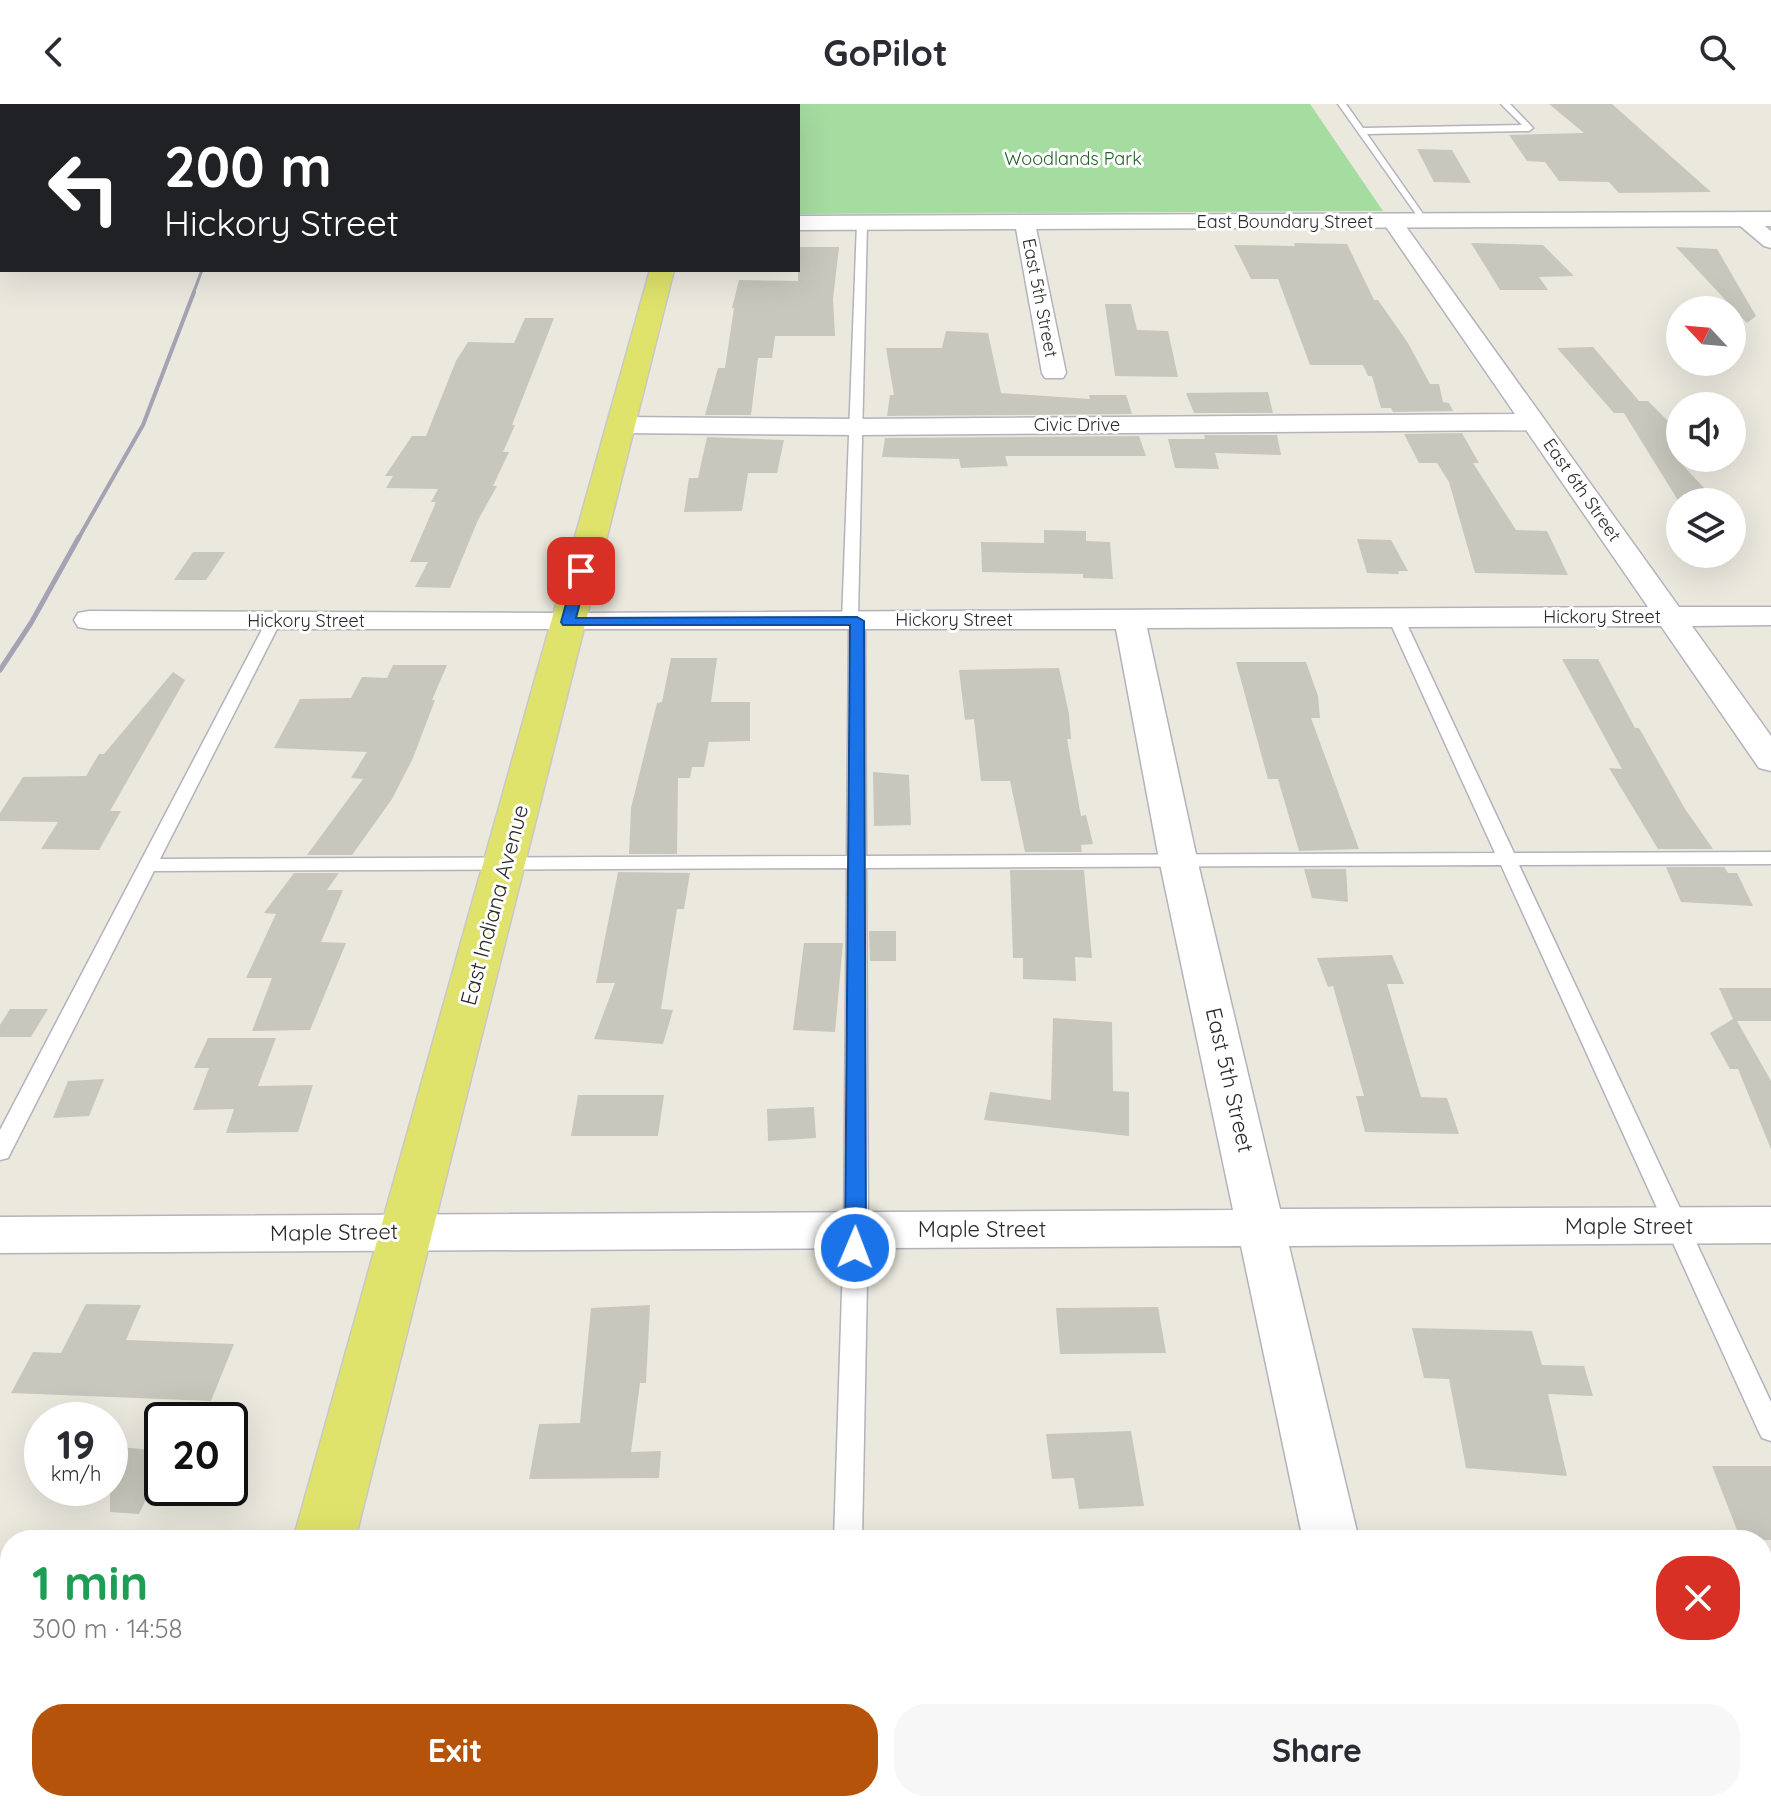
<!DOCTYPE html>
<html lang="en">
<head>
<meta charset="utf-8">
<style>
	body { margin:0; font-family:Quicksand,sans-serif; background:#f7f7f7; color:#2b2b33; height:100vh; display:flex; flex-direction:column; font-size:30px; white-space:nowrap }
	* { box-sizing:border-box; margin:0 }
	p { font-size:26px; color:#7c7c81 }
	.icon { flex:none; width:44px; height:44px; fill:none; stroke:currentColor; stroke-width:2; stroke-linecap:round; stroke-linejoin:round }
	.map { position:relative; flex:1; overflow:hidden }
	.panel { position:absolute; left:0px; top:1426px; width:1772px; height:282px; display:flex; flex-direction:column; background:#fff; border-radius:32px 32px 0 0; box-shadow:0 8px 32px #0002 }
	.panel>* { flex:none }
	.guide { position:absolute; left:0px; top:0px; width:800px; height:168px; box-shadow:0 8px 32px #0002; background:#202124; color:#fff; overflow:hidden }
	.needle { width:52px; rotate:296deg }
	.fabs { position:absolute; left:1666px; top:192px; display:grid; gap:16px }
	.fabs a { display:grid; place-items:center; width:80px; height:80px; border-radius:50%; background:#fff; box-shadow:0 8px 32px #0002; font-size:40px }
	.speed { position:absolute; left:24px; top:1298px; display:flex; gap:16px; font-size:40px; font-weight:700; text-align:center }
	.speed>* { display:grid; place-content:center; width:104px; height:104px; border-radius:50%; background:#fff; box-shadow:0 8px 32px #0002; line-height:1 }
	.speed small { font-size:20px; font-weight:400 }
	.speed .limit { border:4px solid #111; border-radius:12px; background:#fff; color:#111 }
	.pin { position:absolute; display:grid; place-items:center; width:68px; height:68px; color:#fff; margin:-34px; border-radius:16px; box-shadow:0 4px 12px #0006 }
	.me { position:absolute; width:88px; margin:-44px; rotate:1deg; stroke-linejoin:round; filter:drop-shadow(0 0 6px #0008) }
	.turn { display:flex; align-items:center; gap:28px; height:168px; padding:0 32px; font-size:36px }
	.turn .icon { width:104px; height:104px; stroke-width:2.5 }
	.turn b { display:block; font-size:56px; line-height:68px }
	.round { display:grid; place-items:center; flex:none; width:84px; height:84px; border-radius:32px; background:#f7f7f7 }
	.headline { display:flex; align-items:center; justify-content:space-between; height:136px; padding:0 32px }
	h1 { font-size:48px; font-weight:700; line-height:60px; color:#1e9e55 }
	.primary-button { display:flex; gap:16px; margin-top:auto; padding:16px 32px }
	.primary-button a { flex:1; height:92px; border-radius:32px; background:#b45309; color:#fff; font-size:32px; font-weight:700; line-height:92px; text-align:center }
	.primary-button a+a { background:#f7f7f7; color:#2b2b33 }
	header { display:flex; justify-content:space-between; align-items:center; height:104px; padding:0 32px; background:#fff; font-size:36px; font-weight:700 }
	.map>svg:first-child { display:block }
</style>
</head>
<body>
<header><svg class="icon" aria-label="back" viewBox="0 0 24 24"><path d="M15 5l-7 7 7 7"/></svg>GoPilot<svg class="icon" aria-label="search" viewBox="0 0 24 24"><circle cx="10" cy="10" r="6"/><path d="M15 15l6 6"/></svg></header>
<div class="map">
<svg width="1771" height="1707" viewBox="0 0 1771 1707">
	<rect width="100%" height="100%" fill="#ebe9de"/>
	<!-- green -->
	<polygon fill="#a5dca0" points="736,0 1310,0 1383,107 798,110 798,2"/>
	<!-- cemetery -->
	<polygon fill="#bdd3b7" points="246,0 676,0 246,2"/>
	<!-- building -->
	<g fill="#c7c7bd">
		<polygon points="1549,0 1612,0 1711,88 1619,89 1609,78 1559,77 1545,58 1527,57 1509,31 1584,29"/>
		<polygon points="1417,45 1452,46 1471,79 1434,78"/>
		<polygon points="1294,139 1347,140 1374,196 1378,196 1408,239 1430,280 1439,280 1443,298 1449,299 1453,307 1393,308 1391,304 1381,304 1372,272 1368,272 1363,261 1310,261 1278,175 1251,175 1234,141 1295,142"/>
		<polygon points="1471,139 1543,141 1574,172 1539,173 1548,186 1500,186"/>
		<polygon points="798,143 839,143 833,195 835,232 775,232 772,254 758,254 751,311 705,311 718,264 725,264 734,204 732,204 739,176 798,177"/>
		<polygon points="1676,143 1717,145 1756,212 1747,219"/>
		<polygon points="1105,200 1131,200 1137,226 1168,227 1178,273 1115,272"/>
		<polygon points="525,214 554,214 512,321 515,321 503,348 509,348 493,382 497,382 478,416 450,484 415,483 428,458 410,458 436,398 431,398 438,385 386,384 393,372 385,372 412,332 426,332 456,257 468,238 514,239"/>
		<polygon points="946,227 988,229 1001,289 1090,295 1089,291 1126,291 1132,310 887,312 890,291 894,291 886,244 942,244"/>
		<polygon points="1593,243 1639,297 1648,297 1674,323 1680,333 1680,354 1694,354 1696,357 1679,357 1717,398 1679,398 1624,309 1614,309 1557,244"/>
		<polygon points="1268,288 1273,309 1194,309 1186,289"/>
		<polygon points="1462,329 1479,359 1473,359 1516,426 1547,427 1568,471 1475,469 1449,378 1437,359 1419,359 1404,330"/>
		<polygon points="1204,331 1277,331 1281,351 1215,349 1219,365 1175,364 1168,335 1205,335"/>
		<polygon points="1139,332 1146,352 1005,352 1008,362 961,364 959,355 882,353 885,334"/>
		<polygon points="707,333 784,336 777,369 748,369 742,407 684,408 689,374 698,374"/>
		<polygon points="1044,426 1086,427 1086,437 1110,438 1113,475 1083,474 1083,470 982,468 981,438 1044,439"/>
		<polygon points="1357,435 1391,436 1408,467 1398,467 1399,470 1367,469"/>
		<polygon points="193,448 225,448 206,476 174,476"/>
		<polygon points="671,554 717,554 711,598 750,598 750,637 709,638 704,663 692,663 690,674 678,674 677,750 629,750 631,704 657,599 662,598"/>
		<polygon points="1562,555 1598,555 1635,624 1639,624 1685,705 1713,745 1658,745 1609,664 1622,665"/>
		<polygon points="1236,558 1306,558 1318,592 1320,614 1311,614 1359,745 1299,747 1278,675 1268,675"/>
		<polygon points="393,561 447,561 432,596 435,596 413,654 392,695 352,751 307,751 363,675 351,674 367,648 274,644 300,595 351,594 362,573 387,574"/>
		<polygon points="1059,564 1069,610 1071,635 1067,635 1081,712 1086,711 1093,740 1081,741 1082,748 1025,748 1010,677 981,677 974,615 965,616 959,566"/>
		<polygon points="173,568 185,576 110,707 121,707 99,746 41,745 58,718 0,717 0,709 23,673 86,672 99,650 104,650"/>
		<polygon points="873,668 909,671 911,721 874,722"/>
		<polygon points="1666,763 1724,763 1728,769 1737,769 1753,802 1681,798"/>
		<polygon points="1304,765 1346,765 1348,798 1312,794"/>
		<polygon points="1010,766 1084,766 1092,854 1075,853 1076,877 1023,875 1023,854 1013,854"/>
		<polygon points="618,768 690,769 684,805 677,805 661,905 673,906 663,940 594,935 615,879 596,879"/>
		<polygon points="294,769 339,769 327,786 343,786 321,838 346,839 310,926 252,927 272,874 246,874 276,810 264,809"/>
		<polygon points="869,827 896,827 896,857 870,857"/>
		<polygon points="804,839 843,839 835,928 793,926"/>
		<polygon points="1392,851 1404,880 1387,880 1421,993 1447,994 1459,1030 1365,1028 1356,992 1364,992 1333,882 1328,883 1317,854"/>
		<polygon points="1719,884 1771,884 1771,917 1737,917 1771,977 1771,1045 1738,965 1730,965 1710,929 1733,915"/>
		<polygon points="10,905 48,905 31,933 0,933 0,921"/>
		<polygon points="1053,914 1112,918 1113,987 1129,988 1129,1032 984,1016 990,988 1051,996"/>
		<polygon points="208,934 276,934 258,982 313,981 298,1028 226,1029 234,1005 193,1006 209,964 194,964"/>
		<polygon points="104,975 89,1012 53,1014 68,977"/>
		<polygon points="578,991 664,991 658,1032 571,1032"/>
		<polygon points="814,1003 816,1034 768,1037 767,1005"/>
		<polygon points="86,1200 141,1201 126,1236 234,1240 211,1297 11,1289 33,1248 61,1249"/>
		<polygon points="650,1201 646,1279 640,1279 631,1348 661,1347 659,1374 529,1375 539,1320 580,1319 591,1204"/>
		<polygon points="1158,1203 1166,1249 1060,1250 1056,1204"/>
		<polygon points="1412,1224 1532,1227 1542,1261 1584,1262 1593,1292 1548,1290 1567,1372 1466,1364 1449,1275 1424,1274"/>
		<polygon points="1131,1327 1144,1402 1079,1405 1074,1374 1052,1375 1046,1330"/>
		<polygon points="110,1342 162,1347 162,1362 139,1410 110,1408"/>
		<polygon points="1712,1362 1771,1362 1771,1436 1741,1436"/>
	</g>
	<g fill="none" stroke-linecap="round" stroke-linejoin="round">
		<defs>
			<g id="service">
				<polygon points="1338,0 1346,0 1363,24 1522,21 1501,0 1510,0 1533,24 1529,27 1367,30 1428,117 1423,120"/>
				<polygon points="862,116 867,119 858,513 865,517 866,752 1495,749 1388,514 1396,509 1404,514 1514,749 1771,748 1771,760 1519,761 1771,1298 1771,1337 1762,1334 1758,1326 1501,761 866,764 868,1126 862,1436 834,1436 844,1126 847,764 154,767 11,1048 8,1054 0,1056 0,1026 268,514 273,512 281,517 160,755 847,752 849,521 842,517 857,119"/>
				<rect x="825" y="1698" width="32" height="9"/>
			</g>
			<g id="minor">
				<polygon points="1745,110 1752,112 1771,127 1771,144 1764,142 1738,120 1735,116 1738,112"/>
				<polygon points="1392,111 1399,113 1679,503 1771,503 1771,521 1692,522 1771,632 1771,667 1759,664 1661,522 1147,524 1197,755 1280,1105 1771,1103 1771,1139 1289,1142 1359,1436 1303,1436 1241,1142 0,1149 0,1113 1233,1106 1159,755 1116,525 89,525 78,523 74,516 78,509 89,507 568,509 1648,503 1526,326 857,331 620,329 611,326 607,321 611,316 620,313 857,315 1515,310 1382,117"/>
				<polygon points="1025,113 1035,119 1066,269 1063,274 1045,274 1042,269 1015,119"/>
				<polygon points="1360,1698 1422,1698 1425,1707 1361,1707"/>
			</g>
			<g id="tertiary">
				<polygon points="1771,108 1771,122 798,126 798,112"/>
				<rect x="0" y="114" width="2" height="14"/>
			</g>
			<g id="primary">
				<polygon points="650,166 674,166 355,1436 293,1436"/>
				<polygon points="221,1698 291,1698 289,1707 219,1707"/>
			</g>
		</defs>
		<!-- service casing -->
		<use href="#service" stroke="#b3b2bd" stroke-width="3"/>
		<!-- minor casing -->
		<use href="#minor" stroke="#b3b2bd" stroke-width="3"/>
		<!-- tertiary casing -->
		<use href="#tertiary" stroke="#b3b2bd" stroke-width="3"/>
		<!-- primary casing -->
		<use href="#primary" stroke="#c8c8c8" stroke-width="3"/>
		<!-- service -->
		<use href="#service" fill="#fff" fill-rule="evenodd"/>
		<!-- minor -->
		<use href="#minor" fill="#fff" fill-rule="evenodd"/>
		<!-- tertiary -->
		<use href="#tertiary" fill="#fff" fill-rule="evenodd"/>
		<!-- primary -->
		<use href="#primary" fill="#dfe36b" fill-rule="evenodd"/>
		<!-- rail-far2 -->
		<polyline stroke="#a4a2b3" stroke-width="3" points="193,190 202,166"/>
		<!-- rail-far1 -->
		<polyline stroke="#a4a2b3" stroke-width="4" points="78,435 143,321 194,188"/>
		<!-- rail -->
		<polyline stroke="#a4a2b3" stroke-width="5" points="0,566 31,519 79,433"/>
	</g>
	<!-- route -->
	<polygon fill="#1a73e8" stroke="#114b97" stroke-width="2" points="581,463 588,467 576,514 857,513 864,517 866,1144 863,1150 855,1153 848,1150 845,1144 850,521 563,521 561,518 575,467"/>
	<g text-anchor="middle" stroke-width="6" stroke-linejoin="round" paint-order="stroke">
		<!-- far-park labels -->
		<g font-size="18" fill="#216125" stroke="#fff">
			<text x="1073" y="61">Woodlands Park</text>
		</g>
		<!-- far-street labels -->
		<g font-size="18" fill="#2b2b2b" stroke="#fff">
			<text x="1285" y="124">East Boundary Street</text>
			<text transform="translate(1040 194) rotate(79)" y="6">East 5th Street</text>
			<text x="1077" y="327">Civic Drive</text>
			<text transform="translate(1582 386) rotate(55)" y="6">East 6th Street</text>
			<text x="1602" y="519">Hickory Street</text>
			<text x="954" y="522">Hickory Street</text>
			<text x="306" y="523">Hickory Street</text>
		</g>
		<!-- street labels -->
		<g font-size="22" fill="#2b2b2b" stroke="#fff">
			<text transform="translate(494 801) rotate(-75)" y="8">East Indiana Avenue</text>
			<text transform="translate(1230 976) rotate(77)" y="8">East 5th Street</text>
			<text x="1629" y="1130">Maple Street</text>
			<text x="982" y="1133">Maple Street</text>
			<text transform="translate(334 1128) rotate(-1)" y="8">Maple Street</text>
		</g>
	</g>
</svg>
<div class="fabs">
<a><svg class="needle" viewBox="-14 -14 28 28"><path d="M0-13l5 13h-10z" fill="#e53935"/><path d="M0 13l5-13h-10z" fill="#7c7c81"/></svg></a>
<a><svg class="icon" aria-label="sound" viewBox="0 0 24 24"><path d="M4 9h4l5-4v14l-5-4H4zM17 9q2 3 0 6"/></svg></a>
<a><svg class="icon" aria-label="layers" viewBox="0 0 24 24"><path d="M12 4l9 5-9 5-9-5zM3 14l9 5 9-5"/></svg></a>
</div>
<div class="speed"><div>19<small>km/h</small></div><div class="limit">20</div></div>
<div class="pin" style="left:581px;top:467px;background:#d93025"><svg class="icon" aria-label="arrive" viewBox="0 0 24 24"><path d="M6 21V4h12l-3 4 3 4H6"/></svg></div>
<svg class="me" style="left:855px;top:1144px" viewBox="-20 -20 40 40"><circle r="17" fill="#1a73e8" stroke="#fff" stroke-width="3"/><path d="M0-11L8 9 0 5-8 9z" fill="#fff"/></svg>
<div class="guide">
<div class="turn"><svg class="icon" aria-label="left" viewBox="0 0 24 24"><path d="M17 20v-9H6M10 6l-5 5 5 5"/></svg><div><b>200 m</b>Hickory Street</div></div>
</div>
<section class="panel">
<div class="headline"><div><h1>1 min</h1><p>300 m · 14:58</p></div><a class="round" style="background:#d93025;color:#fff"><svg class="icon" aria-label="close" viewBox="0 0 24 24"><path d="M6 6l12 12M18 6L6 18"/></svg></a></div>
<div class="primary-button"><a>Exit</a><a>Share</a></div>
</section>
</div>
</body>
</html>
